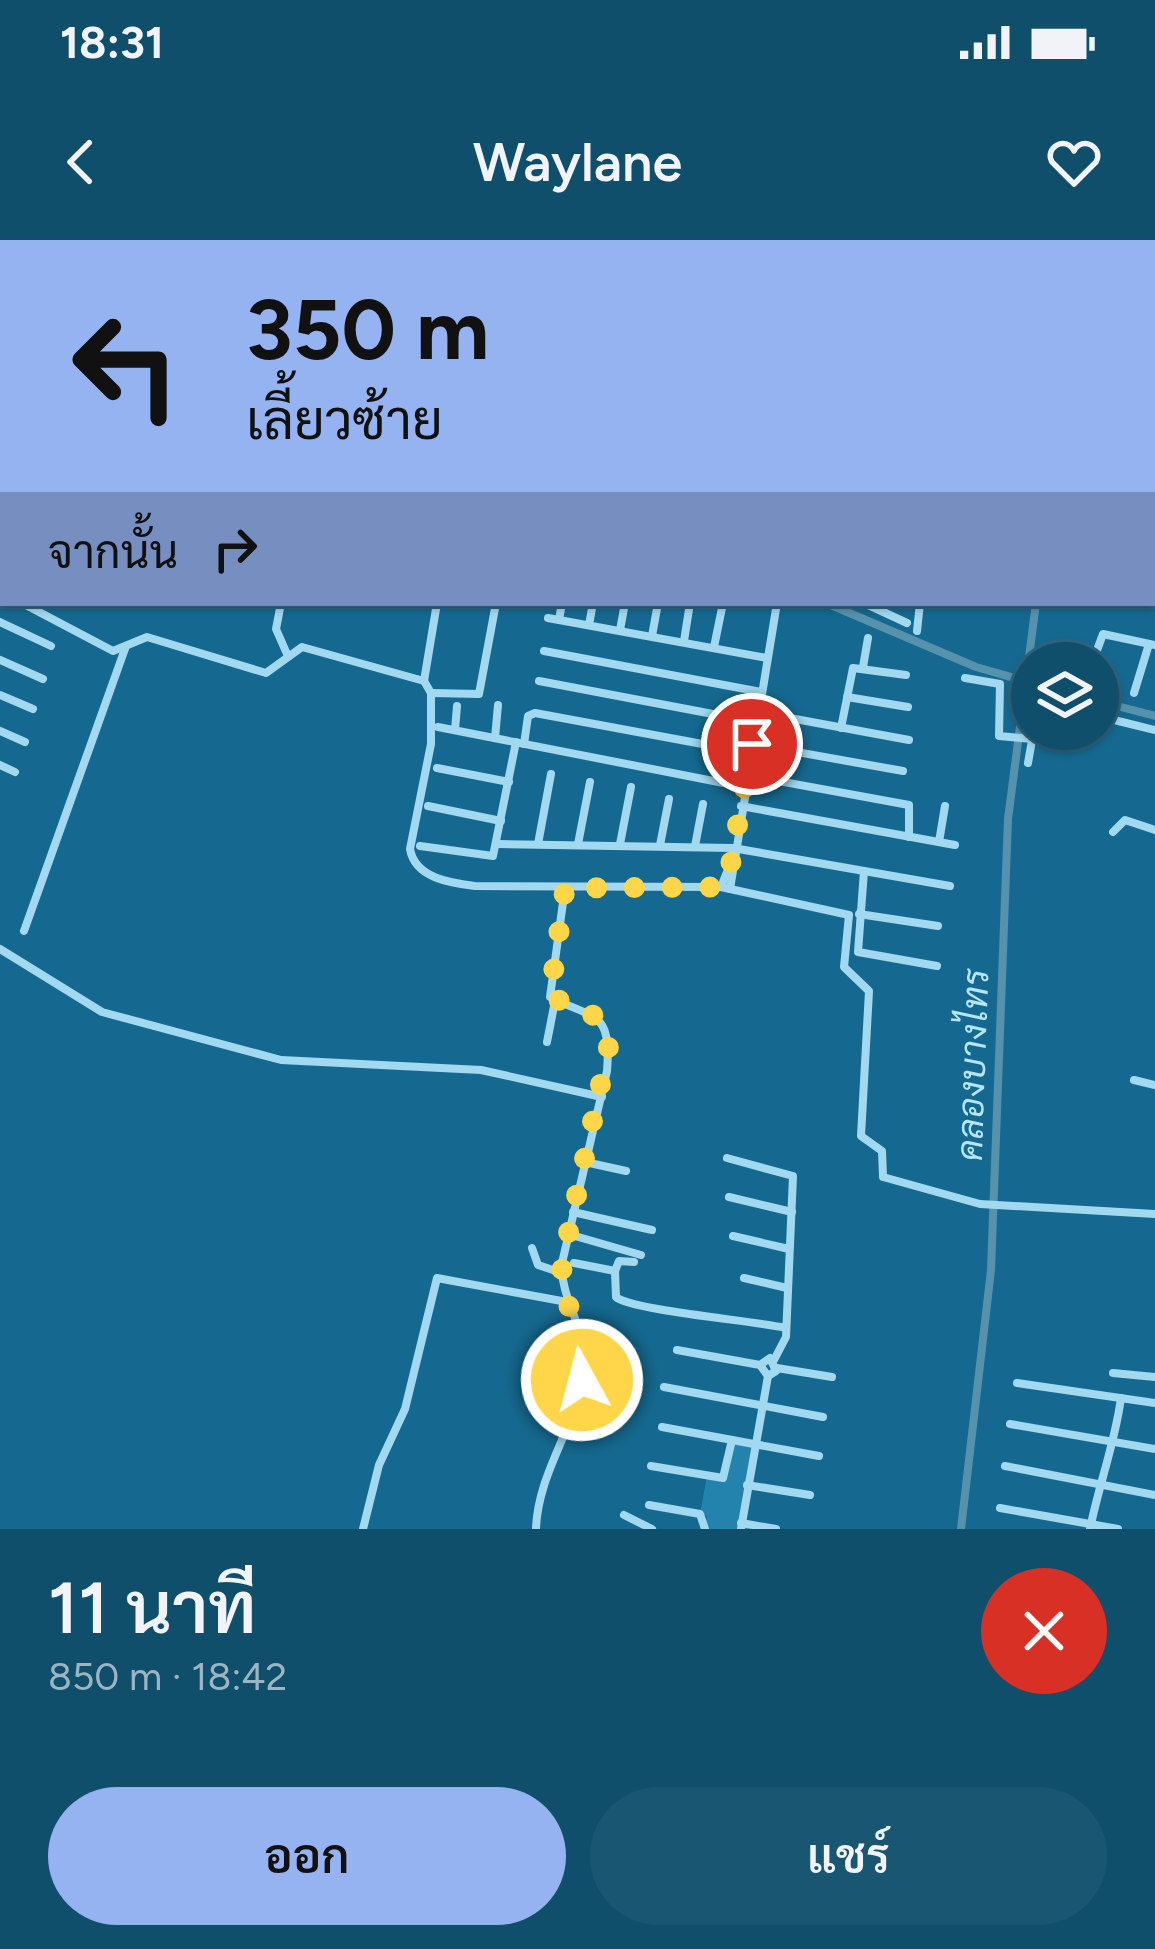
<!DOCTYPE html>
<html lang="th">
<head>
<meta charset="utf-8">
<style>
	body { margin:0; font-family:Figtree,Sarabun,sans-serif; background:#195672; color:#f1f3f6; height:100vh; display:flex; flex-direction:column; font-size:45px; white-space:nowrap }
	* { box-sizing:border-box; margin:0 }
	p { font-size:39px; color:#9cb5c2 }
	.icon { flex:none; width:66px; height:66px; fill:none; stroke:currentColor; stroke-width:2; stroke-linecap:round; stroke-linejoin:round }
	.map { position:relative; height:1289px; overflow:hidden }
	.sheet { display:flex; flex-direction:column; background:#104f6c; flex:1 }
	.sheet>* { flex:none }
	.banner { position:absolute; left:0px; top:0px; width:1155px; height:366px; box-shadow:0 3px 9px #0004,0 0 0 3px #30667f; background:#95b2f1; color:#111; overflow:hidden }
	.controls { position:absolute; left:1011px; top:402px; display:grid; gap:24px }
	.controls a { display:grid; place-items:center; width:108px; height:108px; border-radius:50%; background:#104f6c; box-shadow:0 3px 9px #0004,0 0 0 3px #30667f; font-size:60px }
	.pin { position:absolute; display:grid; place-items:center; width:102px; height:102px; color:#fff; margin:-51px; border:6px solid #fff; border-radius:50%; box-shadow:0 3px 12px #0007 }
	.me { position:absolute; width:132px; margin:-66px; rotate:353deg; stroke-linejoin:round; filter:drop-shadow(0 0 9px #0008) }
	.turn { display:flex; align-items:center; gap:42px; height:252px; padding:0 48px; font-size:54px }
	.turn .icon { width:156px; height:156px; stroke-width:2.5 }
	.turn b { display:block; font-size:84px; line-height:102px }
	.then { display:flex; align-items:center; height:114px; padding:0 48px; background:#0003; gap:24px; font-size:45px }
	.round { display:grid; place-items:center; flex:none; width:126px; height:126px; border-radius:63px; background:#195672 }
	.overview { display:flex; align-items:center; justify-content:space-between; height:204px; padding:0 48px }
	h1 { font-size:72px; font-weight:600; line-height:90px }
	.button { display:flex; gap:24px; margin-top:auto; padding:24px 48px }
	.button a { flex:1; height:138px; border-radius:72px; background:#95b2f1; color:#111; font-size:48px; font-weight:600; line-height:138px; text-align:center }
	.button a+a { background:#195672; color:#f1f3f6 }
	.status { display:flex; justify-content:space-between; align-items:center; height:84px; padding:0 60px; background:#104f6c; direction:ltr }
	.status svg { height:33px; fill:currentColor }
	header { display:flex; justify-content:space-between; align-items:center; height:156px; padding:0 48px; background:#104f6c; font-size:54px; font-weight:600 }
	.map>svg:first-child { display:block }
</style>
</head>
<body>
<div class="status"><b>18:31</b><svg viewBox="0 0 49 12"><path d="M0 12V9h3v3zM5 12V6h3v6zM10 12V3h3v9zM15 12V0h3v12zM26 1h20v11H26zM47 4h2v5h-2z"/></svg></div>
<header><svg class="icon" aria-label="back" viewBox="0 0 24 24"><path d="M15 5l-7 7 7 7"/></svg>Waylane<svg class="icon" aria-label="heart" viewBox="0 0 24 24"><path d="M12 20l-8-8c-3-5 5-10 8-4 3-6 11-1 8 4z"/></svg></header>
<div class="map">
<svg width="1155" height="1289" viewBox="0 0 1155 1289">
	<rect width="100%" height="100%" fill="#156990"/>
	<!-- green -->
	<polygon fill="#2483ad" points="729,1199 755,1204 741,1282 777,1289 704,1289 707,1276 700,1274 707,1236 723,1238"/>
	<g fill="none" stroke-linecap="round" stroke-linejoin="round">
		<!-- canal -->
		<g stroke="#5792ad" stroke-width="8">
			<polyline points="1001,3 1001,0"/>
			<polyline points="0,22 3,23"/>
			<polyline points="826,363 976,427 1032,443"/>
			<polyline points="1098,461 1155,476"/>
			<polyline points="961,1289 991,1030 1008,579 1036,363"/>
		</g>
		<!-- minor -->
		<g stroke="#a2d9f1" stroke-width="8">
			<polyline points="245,0 254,3"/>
			<polyline points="363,0 373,3"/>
			<polyline points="679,0 679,3"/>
			<polyline points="619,1 619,0"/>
			<polyline points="41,3 42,0"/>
			<polyline points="89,3 89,0"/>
			<polyline points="648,3 649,0"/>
			<polyline points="733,3 734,0"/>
			<polyline points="858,3 858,0"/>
			<polyline points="923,3 923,0"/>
			<polyline points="1054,3 1055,0"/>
			<polyline points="0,146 3,136"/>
			<polyline points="0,179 3,180"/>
			<polyline points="1152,190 1155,190"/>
			<polyline points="1152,222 1155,222"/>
			<polyline points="0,240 3,242"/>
			<polyline points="1152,254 1155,254"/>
			<polyline points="1152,286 1155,287"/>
			<polyline points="1152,304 1155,304"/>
			<polyline points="0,351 3,353"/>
			<path d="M 22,363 L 113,411 L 147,397 L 266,433 L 302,407 L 424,441 L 431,453 L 431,504 L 410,609 C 415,638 450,643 475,646 L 721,647 L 849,675 L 844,727 L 869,751 L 861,896 L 882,911 L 883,937 L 980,964 L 1155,974"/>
			<polyline points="281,363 276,389 287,414"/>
			<polyline points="864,363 907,383"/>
			<polyline points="548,378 767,418"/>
			<polyline points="559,380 562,363"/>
			<polyline points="0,382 51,406"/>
			<polyline points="589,385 593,363"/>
			<polyline points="620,390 625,363"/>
			<polyline points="917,391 920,363"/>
			<polyline points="652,396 658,363"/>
			<polyline points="684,401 690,363"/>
			<polyline points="714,407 723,363"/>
			<polyline points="544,411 761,452"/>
			<polyline points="1043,415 1093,421 1103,394 1155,405"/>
			<polyline points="0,420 43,439"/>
			<polyline points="863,427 868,398"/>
			<polyline points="965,438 1000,444 999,496 1032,499"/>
			<polyline points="424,441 437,363"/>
			<polyline points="539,441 755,482"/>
			<polyline points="431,453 479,454 496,363"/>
			<polyline points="1134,453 1149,404"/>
			<polyline points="0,455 33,469"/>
			<polyline points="847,457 908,467"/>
			<polyline points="757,472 909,500"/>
			<polyline points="1098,476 1155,490"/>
			<polyline points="438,487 744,547"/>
			<polyline points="841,488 853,428 906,435"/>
			<polyline points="455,490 457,466"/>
			<polyline points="0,491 25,502"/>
			<polyline points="495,498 498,465"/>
			<polyline points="524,504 528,476 535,473 751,513"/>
			<polyline points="752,504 903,531"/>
			<polyline points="1028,523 1034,489"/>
			<polyline points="0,525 15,532"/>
			<polyline points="437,528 509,542"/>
			<polyline points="746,535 909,565 909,597"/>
			<polyline points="428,566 501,581"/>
			<polyline points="741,566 955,605"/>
			<polyline points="1113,592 1125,580 1155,590"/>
			<polyline points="939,602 945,566"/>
			<polyline points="497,604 733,608 950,646"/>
			<polyline points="538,604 551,534"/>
			<polyline points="578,604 590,542"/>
			<polyline points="620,604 631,547"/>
			<polyline points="660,605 669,559"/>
			<polyline points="420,606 493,616 516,502"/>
			<polyline points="695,606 703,564"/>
			<polyline points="864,631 858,712 937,726"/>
			<polyline points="721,647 731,622"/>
			<polyline points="730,649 777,363"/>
			<polyline points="859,674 938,686"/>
			<polyline points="24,691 126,406"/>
			<polyline points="0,709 102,772 281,820 481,830 602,857"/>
			<polyline points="547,802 555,761"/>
			<polyline points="1134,840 1155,845"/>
			<polyline points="727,918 793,936 786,1097 774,1120"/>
			<polyline points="585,922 626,931"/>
			<polyline points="729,957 792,972"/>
			<polyline points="573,972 652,990"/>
			<polyline points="568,994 641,1015"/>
			<polyline points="733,996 789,1009"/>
			<polyline points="532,1008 538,1025 562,1033"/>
			<path d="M 574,1023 L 615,1031 L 616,1057 C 630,1070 755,1081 786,1088"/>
			<polyline points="615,1031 619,1021 634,1022"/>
			<polyline points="744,1038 787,1048"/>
			<polyline points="677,1110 760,1125 770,1118 776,1131 768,1136 760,1125"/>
			<polyline points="777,1128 832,1137"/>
			<polyline points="1113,1133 1155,1137"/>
			<polyline points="1017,1143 1155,1163"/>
			<polyline points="664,1147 823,1177"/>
			<polyline points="1010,1184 1155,1209"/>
			<polyline points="662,1187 819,1216"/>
			<polyline points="651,1226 723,1238 732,1200"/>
			<polyline points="1005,1226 1155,1255"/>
			<polyline points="747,1245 810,1255"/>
			<polyline points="649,1265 700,1274 705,1289"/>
			<polyline points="1000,1268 1118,1289"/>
			<polyline points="624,1275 652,1289"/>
			<polyline points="741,1283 776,1289"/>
			<polyline points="363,1289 379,1225 405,1169 437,1038 567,1062"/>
			<path d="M 536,1289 C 538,1229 580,1183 584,1125 C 587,1089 560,1059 562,1023 L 607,831 C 612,770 595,780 550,757 L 565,648"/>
			<polyline points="741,1289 768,1136"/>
			<path d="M 1090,1289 C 1099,1244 1115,1203 1121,1158"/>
		</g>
	</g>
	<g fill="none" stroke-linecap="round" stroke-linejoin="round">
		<!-- route -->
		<path stroke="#ffd54a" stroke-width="21" stroke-dasharray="0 37.8" d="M 582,1140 C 589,1098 560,1065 562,1023 L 610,800 L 590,771 L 550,757 L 565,648 L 721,647 L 731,622 L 752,504"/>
	</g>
	<g text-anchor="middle" stroke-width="12" stroke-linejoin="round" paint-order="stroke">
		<!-- water labels -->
		<g font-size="36" font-style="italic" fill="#b6e5f9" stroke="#156990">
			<text transform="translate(972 825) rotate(-88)" y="13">คลองบางไทร</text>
		</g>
	</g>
</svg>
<div class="controls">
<a><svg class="icon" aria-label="layers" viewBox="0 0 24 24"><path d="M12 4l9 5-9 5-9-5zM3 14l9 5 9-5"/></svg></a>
</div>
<div class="pin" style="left:752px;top:504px;background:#d93025"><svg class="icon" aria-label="arrive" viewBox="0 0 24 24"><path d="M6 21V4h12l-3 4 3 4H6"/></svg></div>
<svg class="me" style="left:582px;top:1140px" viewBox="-20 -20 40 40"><circle r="17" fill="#ffd54a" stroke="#fff" stroke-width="3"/><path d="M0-11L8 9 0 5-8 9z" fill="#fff"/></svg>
<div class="banner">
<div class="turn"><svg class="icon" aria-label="left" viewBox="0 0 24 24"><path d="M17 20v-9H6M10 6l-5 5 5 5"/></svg><div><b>350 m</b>เลี้ยวซ้าย</div></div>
<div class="then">จากนั้น<svg class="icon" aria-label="right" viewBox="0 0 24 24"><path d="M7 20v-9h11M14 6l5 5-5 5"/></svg></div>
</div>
</div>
<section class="sheet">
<div class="overview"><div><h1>11 นาที</h1><p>850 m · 18:42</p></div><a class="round" style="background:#d93025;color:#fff"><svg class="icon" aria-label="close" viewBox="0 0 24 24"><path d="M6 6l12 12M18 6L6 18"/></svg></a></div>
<div class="button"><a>ออก</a><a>แชร์</a></div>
</section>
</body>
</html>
